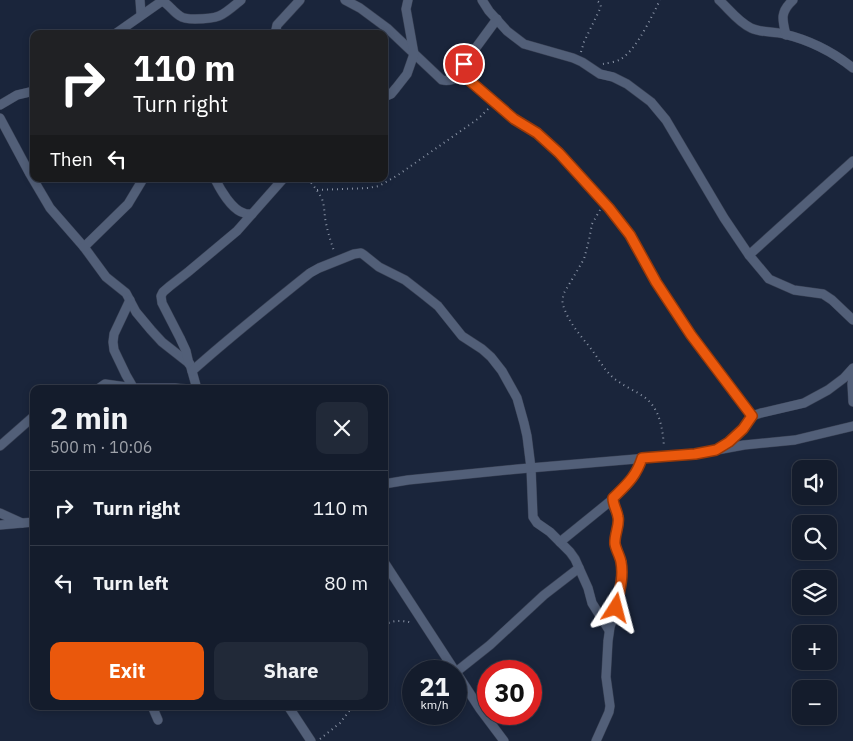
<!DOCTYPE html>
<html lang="en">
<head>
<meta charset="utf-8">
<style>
	body { margin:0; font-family:"IBM Plex Sans",sans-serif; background:#212938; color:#f1f3f6; height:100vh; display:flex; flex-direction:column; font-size:19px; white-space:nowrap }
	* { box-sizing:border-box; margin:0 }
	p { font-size:16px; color:#9da1a9 }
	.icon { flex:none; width:28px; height:28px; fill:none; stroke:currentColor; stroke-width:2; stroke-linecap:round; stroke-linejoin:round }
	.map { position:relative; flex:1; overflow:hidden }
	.side { position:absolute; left:30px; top:385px; width:358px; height:325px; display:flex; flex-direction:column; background:#141c2c; border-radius:10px; box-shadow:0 2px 8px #0003,0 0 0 1px #333a48 }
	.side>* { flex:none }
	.guide { position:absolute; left:30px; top:30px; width:358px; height:152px; border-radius:10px; box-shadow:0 2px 8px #0003,0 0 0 1px #333a48; background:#202124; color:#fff; overflow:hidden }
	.buttons { position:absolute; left:792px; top:460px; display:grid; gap:10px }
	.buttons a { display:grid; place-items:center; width:45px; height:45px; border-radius:10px; background:#141c2c; box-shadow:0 2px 8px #0003,0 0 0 1px #333a48; font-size:25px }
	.speed { position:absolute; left:402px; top:660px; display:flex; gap:10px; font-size:25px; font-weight:700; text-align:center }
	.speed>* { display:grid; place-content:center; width:65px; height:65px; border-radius:50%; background:#141c2c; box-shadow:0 2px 8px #0003,0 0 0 1px #333a48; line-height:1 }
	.speed small { font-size:12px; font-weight:400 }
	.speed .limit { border:8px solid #d22; background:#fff; color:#111 }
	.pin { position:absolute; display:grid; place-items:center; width:42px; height:42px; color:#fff; margin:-21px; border:2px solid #fff; border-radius:50%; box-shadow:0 1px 5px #0007 }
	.me { position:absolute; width:55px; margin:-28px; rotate:9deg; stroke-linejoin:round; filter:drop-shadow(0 0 4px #0008) }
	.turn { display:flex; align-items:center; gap:18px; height:105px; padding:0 20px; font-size:22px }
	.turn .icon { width:65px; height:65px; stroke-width:2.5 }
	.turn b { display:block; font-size:35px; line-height:42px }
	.then { display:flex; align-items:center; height:48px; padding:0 20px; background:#0003; gap:10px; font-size:19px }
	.round { display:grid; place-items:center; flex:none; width:52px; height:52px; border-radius:10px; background:#212938 }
	.summary { display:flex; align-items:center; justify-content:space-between; height:85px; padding:0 20px }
	h1 { font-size:30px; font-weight:700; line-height:38px }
	.cta { display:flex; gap:10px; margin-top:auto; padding:10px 20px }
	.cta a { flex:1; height:58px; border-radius:10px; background:#ea580c; color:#fff; font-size:20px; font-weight:700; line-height:58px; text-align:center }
	.cta a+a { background:#212938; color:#f1f3f6 }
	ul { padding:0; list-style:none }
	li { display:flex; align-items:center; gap:15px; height:75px; padding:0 20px; border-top:1px solid #333a48 }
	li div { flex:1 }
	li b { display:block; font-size:19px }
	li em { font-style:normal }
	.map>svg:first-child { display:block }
</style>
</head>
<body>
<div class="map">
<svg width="853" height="741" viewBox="0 0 853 741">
	<rect width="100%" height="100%" fill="#1a253b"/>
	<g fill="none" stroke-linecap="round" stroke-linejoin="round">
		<defs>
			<g id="street">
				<polyline points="140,0 141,14"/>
				<path d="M 345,0 L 360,8 L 387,28 L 442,80 C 450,82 456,78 463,75"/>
				<polyline points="482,0 489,11 507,31 524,44 573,58 582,62 600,74 613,77 627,84 651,102 666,120 724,218 749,255 769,279 794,290 823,294 832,300 853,320"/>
				<path d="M 719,0 C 729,9 738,22 751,28 C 761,33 773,31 784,34 C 809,40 833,52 853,68"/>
				<polyline points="497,19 464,64 461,69 461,72 514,119 537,133 559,153 609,208 630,235 656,282 691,335 752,416"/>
				<path d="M 115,34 L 162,1 C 169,4 173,12 180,16 C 184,19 190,19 195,19 C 220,19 222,16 241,0"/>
				<polyline points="275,34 277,25 300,0"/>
				<path d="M 786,35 C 782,19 780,12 793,0"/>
				<polyline points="384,97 391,94 396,88 407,74 414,54 406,9 408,0"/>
				<polyline points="0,105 17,95 34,91"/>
				<polyline points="0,118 30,174 50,208 84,247 106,277 126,293 136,312 151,330 162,342 190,364 197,389"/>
				<path d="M 215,179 C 220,189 232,210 244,213 C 245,214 250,214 252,214"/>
				<polyline points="84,247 128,204 143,179"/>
				<polyline points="749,255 853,161"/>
				<polyline points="130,300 114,334 113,342 114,350 126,375 134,389"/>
				<polyline points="189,364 186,351 180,338 162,303 161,296 163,292 170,286 188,272 237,231 283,179"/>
				<path d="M 192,371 C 230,337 270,305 310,273 L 319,268 L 354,254 L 361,253 L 364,255 L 379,267 L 405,280 L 423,294 L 438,306 L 462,336 L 482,349 L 491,357 L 502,371 L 517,398 L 524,423 L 527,436 L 531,468 L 533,517 L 537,523 L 550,532 L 570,552 L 575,559 L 588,588 L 592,603 L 609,630"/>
				<polyline points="853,376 852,384 853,402"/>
				<polyline points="98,389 105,384 134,388 175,388 186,389"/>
				<polyline points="0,446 34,416"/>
				<polyline points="720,447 729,442 743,429 752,416 761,413 804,403 828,390 844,378 853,368"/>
				<polyline points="384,484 408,480 518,469 695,454 744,445 795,440 853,426"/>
				<polyline points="0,513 22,523"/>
				<polyline points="0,525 34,522"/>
				<polyline points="560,542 613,499 628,484 635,475 642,458"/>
				<polyline points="384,562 455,671"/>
				<polyline points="456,672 490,645 544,595 579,568"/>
				<polyline points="456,672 480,709 504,741"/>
				<polyline points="152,706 158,720"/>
				<polyline points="288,706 311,741"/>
				<polyline points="596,741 609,712 610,706 606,677 608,641 610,627 616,609 622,569 621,560 615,544 616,535 619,521 618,516 613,506 613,499"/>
			</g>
		</defs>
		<!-- street casing -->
		<use href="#street" stroke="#373f52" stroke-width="10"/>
		<!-- path -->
		<g stroke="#8a94a6" stroke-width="2" stroke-dasharray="1 4" stroke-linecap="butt">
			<polyline points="581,52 584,42 601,7 600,3 596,0"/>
			<path d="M 603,64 C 608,63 616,62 621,59 C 637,49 652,16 660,0"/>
			<path d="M 308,179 C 313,185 318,191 322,199 C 325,207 324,215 326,223 C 328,233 331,242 334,251"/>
			<polyline points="317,190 368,188 379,186 398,175 465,128 479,118 489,108"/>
			<path d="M 600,210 L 592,224 L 589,240 L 584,259 L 564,293 C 563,297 562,301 563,305 C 568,322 581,336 592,350 C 600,361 607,375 619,382 C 630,390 645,394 653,406 C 661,417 663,433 664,447"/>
			<path d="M 384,625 C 393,620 402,620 413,623"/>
			<polyline points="320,739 340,723 353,706"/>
		</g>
		<!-- street -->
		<use href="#street" stroke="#525f78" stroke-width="9"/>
	</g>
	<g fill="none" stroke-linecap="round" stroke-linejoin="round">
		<defs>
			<path id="route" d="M 464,64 C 462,68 460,71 463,75 L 514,119 L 537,133 L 559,153 L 609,208 L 630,235 L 656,282 L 691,335 L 752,416 L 743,429 L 729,442 L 716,450 L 695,454 L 642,458 C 636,477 626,485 613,498 C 613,505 617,510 618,517 C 620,525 614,535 615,544 C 616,550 620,556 621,562 C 624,577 619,594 616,608"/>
		</defs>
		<!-- route casing -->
		<use href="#route" stroke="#983908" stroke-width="12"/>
		<!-- route -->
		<use href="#route" stroke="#ea580c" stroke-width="9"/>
	</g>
</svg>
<div class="buttons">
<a><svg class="icon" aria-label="sound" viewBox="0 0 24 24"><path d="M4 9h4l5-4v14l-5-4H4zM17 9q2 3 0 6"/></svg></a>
<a><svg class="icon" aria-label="search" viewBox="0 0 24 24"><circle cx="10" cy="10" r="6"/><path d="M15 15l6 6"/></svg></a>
<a><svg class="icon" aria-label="layers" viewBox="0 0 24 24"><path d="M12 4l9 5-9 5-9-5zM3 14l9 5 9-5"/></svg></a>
<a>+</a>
<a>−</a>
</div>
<div class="speed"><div>21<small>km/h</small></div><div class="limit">30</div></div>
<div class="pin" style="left:464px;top:64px;background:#d93025"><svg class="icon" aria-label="arrive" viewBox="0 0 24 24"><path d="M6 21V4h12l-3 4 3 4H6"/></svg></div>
<svg class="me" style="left:616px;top:608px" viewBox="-20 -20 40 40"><path d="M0-17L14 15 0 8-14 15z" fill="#ea580c" stroke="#fff" stroke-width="4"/></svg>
<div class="guide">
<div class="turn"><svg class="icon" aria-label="right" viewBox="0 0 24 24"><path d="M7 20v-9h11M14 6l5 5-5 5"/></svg><div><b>110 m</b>Turn right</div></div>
<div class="then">Then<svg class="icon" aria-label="left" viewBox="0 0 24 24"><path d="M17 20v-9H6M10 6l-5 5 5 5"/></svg></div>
</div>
<section class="side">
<div class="summary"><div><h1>2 min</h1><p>500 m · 10:06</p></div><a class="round"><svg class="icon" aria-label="close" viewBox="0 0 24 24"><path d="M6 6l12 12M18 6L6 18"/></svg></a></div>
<ul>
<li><svg class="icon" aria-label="right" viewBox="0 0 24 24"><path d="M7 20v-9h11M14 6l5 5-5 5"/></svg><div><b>Turn right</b></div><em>110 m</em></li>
<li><svg class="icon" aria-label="left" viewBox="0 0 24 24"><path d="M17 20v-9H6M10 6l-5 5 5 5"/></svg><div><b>Turn left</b></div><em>80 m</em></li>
</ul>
<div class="cta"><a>Exit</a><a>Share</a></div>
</section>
</div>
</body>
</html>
